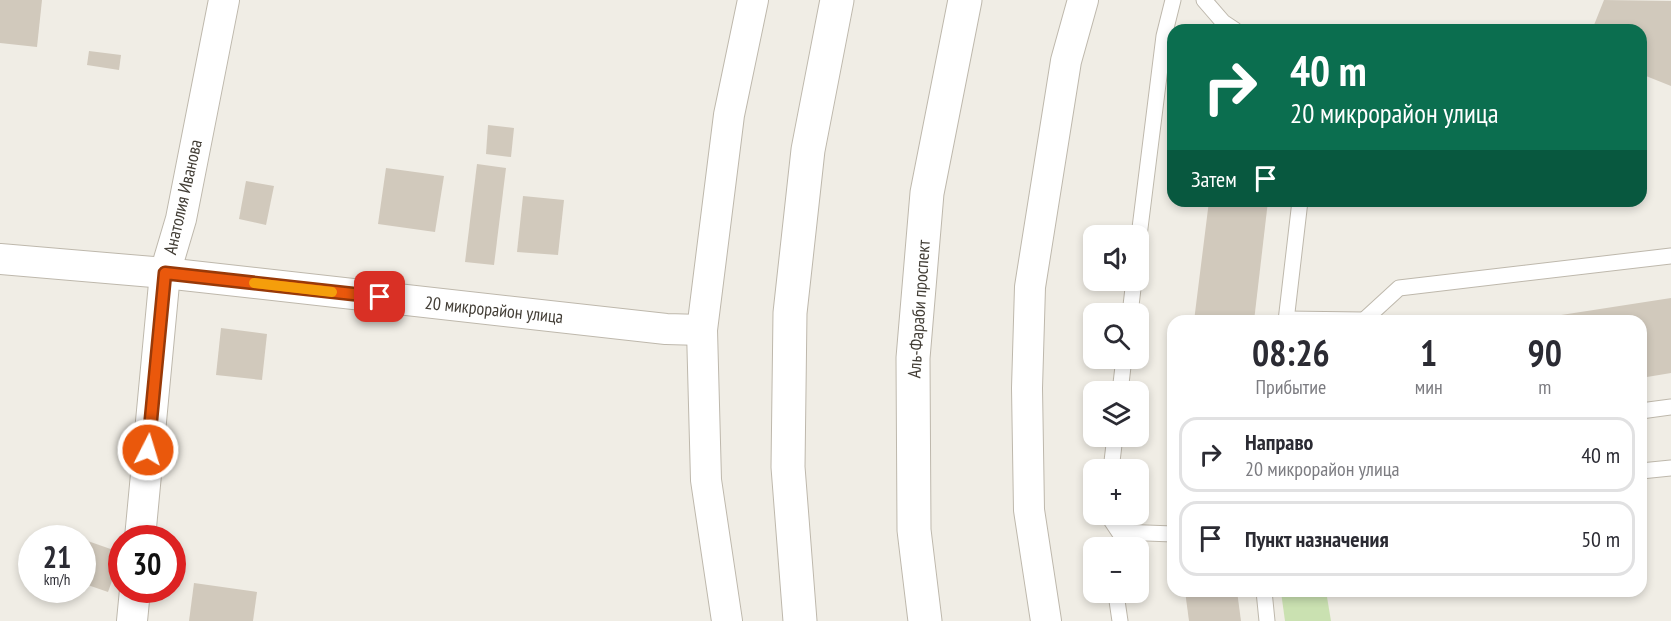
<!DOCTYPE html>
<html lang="ru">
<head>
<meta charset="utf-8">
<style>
	body { margin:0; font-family:"PT Sans Narrow",sans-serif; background:#f7f7f7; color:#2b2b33; height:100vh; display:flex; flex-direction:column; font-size:22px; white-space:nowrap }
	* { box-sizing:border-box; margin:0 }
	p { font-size:20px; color:#7c7c81 }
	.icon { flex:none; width:33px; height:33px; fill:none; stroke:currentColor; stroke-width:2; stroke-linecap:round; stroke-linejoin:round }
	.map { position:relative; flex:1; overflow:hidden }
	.drawer { position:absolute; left:1167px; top:315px; width:480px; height:282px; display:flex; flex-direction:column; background:#fff; border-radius:18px; box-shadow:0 3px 9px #0003 }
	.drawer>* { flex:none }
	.banner { position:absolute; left:1167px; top:24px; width:480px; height:183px; border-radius:18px; box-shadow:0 3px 9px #0003; background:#0b6e4f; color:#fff; overflow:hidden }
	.fabs { position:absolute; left:1083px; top:225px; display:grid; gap:12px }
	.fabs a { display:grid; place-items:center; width:66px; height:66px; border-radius:12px; background:#fff; box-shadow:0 3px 9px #0003; font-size:30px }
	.speed { position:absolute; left:18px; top:525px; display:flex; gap:12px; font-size:30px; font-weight:700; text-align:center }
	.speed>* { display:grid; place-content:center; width:78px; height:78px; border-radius:50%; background:#fff; box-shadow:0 3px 9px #0003; line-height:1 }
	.speed small { font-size:15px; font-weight:400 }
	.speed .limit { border:9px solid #d22; background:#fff; color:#111 }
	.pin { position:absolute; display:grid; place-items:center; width:51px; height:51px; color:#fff; margin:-26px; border-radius:12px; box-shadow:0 3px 9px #0006 }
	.me { position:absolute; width:66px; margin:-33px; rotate:5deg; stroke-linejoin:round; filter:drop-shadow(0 0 4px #0008) }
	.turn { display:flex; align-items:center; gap:21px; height:126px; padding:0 24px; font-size:27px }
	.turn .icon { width:78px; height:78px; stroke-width:2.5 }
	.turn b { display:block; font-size:42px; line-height:51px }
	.then { display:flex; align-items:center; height:57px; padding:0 24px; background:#0003; gap:12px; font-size:22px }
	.eta { display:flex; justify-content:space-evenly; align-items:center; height:102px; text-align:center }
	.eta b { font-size:36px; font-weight:700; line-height:42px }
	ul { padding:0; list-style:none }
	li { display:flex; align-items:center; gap:18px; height:75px; margin:0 12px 9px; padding:0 12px; border:3px solid #e1e1e2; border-radius:18px }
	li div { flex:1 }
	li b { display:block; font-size:22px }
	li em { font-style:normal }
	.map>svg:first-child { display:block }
</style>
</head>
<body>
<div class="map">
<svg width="1671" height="621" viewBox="0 0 1671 621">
	<rect width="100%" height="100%" fill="#f0ede5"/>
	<!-- green -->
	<polygon fill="#cae1b1" points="1290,591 1326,591 1331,621 1285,621 1281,592"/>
	<!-- building -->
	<g fill="#d1c9bc">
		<polygon points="0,0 42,0 37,47 0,43"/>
		<polygon points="1604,0 1671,1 1671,86 1641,74 1641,30 1592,30"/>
		<polygon points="89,51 121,55 119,70 87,65"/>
		<polygon points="488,125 514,128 511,157 486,154"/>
		<polygon points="477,164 506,168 494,265 465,262"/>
		<polygon points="386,168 444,176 435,232 378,224"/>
		<polygon points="246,181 274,186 266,225 239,219"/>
		<polygon points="523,196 564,200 558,255 517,252"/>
		<polygon points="1209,201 1268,201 1254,321 1194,321"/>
		<polygon points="1671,298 1671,373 1641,378 1641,321 1522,321"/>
		<polygon points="221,328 267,334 262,380 216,375"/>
		<polygon points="82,539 122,553 108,592 82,583"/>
		<polygon points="194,583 257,592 253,621 189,621"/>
		<polygon points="1185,591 1237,591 1241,621 1189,621"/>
	</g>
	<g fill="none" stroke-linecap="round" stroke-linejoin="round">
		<defs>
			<g id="service">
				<polyline points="1204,0 1223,22 1235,30"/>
				<polyline points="1138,244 1164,36 1173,0"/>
				<polyline points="1130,314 1134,280"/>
				<polyline points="1286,319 1363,320"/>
				<polyline points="1286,321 1300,201"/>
				<polyline points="1363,321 1399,288 1671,256"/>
				<polyline points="1120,392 1124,358"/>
				<polyline points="1641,411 1671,407"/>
				<polyline points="1111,470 1115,436"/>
				<polyline points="1641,471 1671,468"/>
				<polyline points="1107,514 1119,532 1173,534"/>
				<polyline points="1264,591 1267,621"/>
				<polyline points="1116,594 1120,621"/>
			</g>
			<g id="minor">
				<polyline points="0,259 165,273 666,329 702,330"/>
				<polyline points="140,538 165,273 181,219 224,0"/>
				<polyline points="132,621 135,590"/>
				<polyline points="727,621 706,480 702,330 729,115 753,0"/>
				<polyline points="1046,621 1029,510 1027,388 1030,287 1066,61 1083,0"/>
			</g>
			<g id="tertiary">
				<polyline points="800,621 788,467 790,313 808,150 837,0"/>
				<polyline points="925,621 914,530 913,358 927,193 965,0"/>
			</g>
		</defs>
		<!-- service casing -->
		<use href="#service" stroke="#beb8ac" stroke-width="17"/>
		<!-- minor casing -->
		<use href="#minor" stroke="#beb8ac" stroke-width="32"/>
		<!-- tertiary casing -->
		<use href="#tertiary" stroke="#beb8ac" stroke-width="35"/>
		<!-- service -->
		<use href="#service" stroke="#fff" stroke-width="15"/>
		<!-- minor -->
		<use href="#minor" stroke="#fff" stroke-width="30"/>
		<!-- tertiary -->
		<use href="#tertiary" stroke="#fff" stroke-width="33"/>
	</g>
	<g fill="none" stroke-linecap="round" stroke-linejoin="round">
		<defs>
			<polyline id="route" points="148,450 165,273 380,297"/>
		</defs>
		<!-- route casing -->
		<use href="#route" stroke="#983908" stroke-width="15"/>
		<!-- route -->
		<use href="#route" stroke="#ea580c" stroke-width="10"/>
		<!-- slow -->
		<polyline stroke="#f59e0b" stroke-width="10" points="254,283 332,292"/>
	</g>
	<g text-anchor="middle" stroke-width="5" stroke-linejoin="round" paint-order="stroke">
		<!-- street labels -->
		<g font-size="18" fill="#423d35" stroke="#fff">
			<text transform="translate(183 197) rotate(-77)" y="6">Анатолия Иванова</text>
			<text transform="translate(919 309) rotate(-86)" y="6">Аль-Фараби проспект</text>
			<text transform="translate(494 310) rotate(6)" y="6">20 микрорайон улица</text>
		</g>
	</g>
</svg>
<div class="fabs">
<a><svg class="icon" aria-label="sound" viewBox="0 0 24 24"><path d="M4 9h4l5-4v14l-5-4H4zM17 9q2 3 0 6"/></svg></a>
<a><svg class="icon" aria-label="search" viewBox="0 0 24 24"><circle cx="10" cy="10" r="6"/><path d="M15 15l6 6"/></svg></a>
<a><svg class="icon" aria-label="layers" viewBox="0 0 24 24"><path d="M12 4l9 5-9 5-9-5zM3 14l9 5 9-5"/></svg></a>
<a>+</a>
<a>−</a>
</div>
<div class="speed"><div>21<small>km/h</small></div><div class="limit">30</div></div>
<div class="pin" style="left:380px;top:297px;background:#d93025"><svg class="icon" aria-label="arrive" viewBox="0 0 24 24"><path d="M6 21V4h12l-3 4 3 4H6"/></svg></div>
<svg class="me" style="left:148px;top:450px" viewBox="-20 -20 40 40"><circle r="17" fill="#ea580c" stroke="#fff" stroke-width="3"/><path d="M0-11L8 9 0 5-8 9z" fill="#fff"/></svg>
<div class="banner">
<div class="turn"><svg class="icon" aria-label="right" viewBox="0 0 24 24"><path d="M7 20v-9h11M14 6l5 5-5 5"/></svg><div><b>40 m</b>20 микрорайон улица</div></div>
<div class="then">Затем<svg class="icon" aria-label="arrive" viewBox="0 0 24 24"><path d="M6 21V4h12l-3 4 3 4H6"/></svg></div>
</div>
<section class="drawer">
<div class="eta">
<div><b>08:26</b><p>Прибытие</p></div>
<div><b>1</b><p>мин</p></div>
<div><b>90</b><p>m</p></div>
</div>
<ul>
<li><svg class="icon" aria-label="right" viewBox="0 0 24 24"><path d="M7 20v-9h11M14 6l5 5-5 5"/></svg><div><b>Направо</b><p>20 микрорайон улица</p></div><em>40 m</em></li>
<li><svg class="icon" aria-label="arrive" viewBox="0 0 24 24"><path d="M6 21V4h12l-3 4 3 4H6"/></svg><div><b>Пункт назначения</b></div><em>50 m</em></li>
</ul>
</section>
</div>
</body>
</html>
